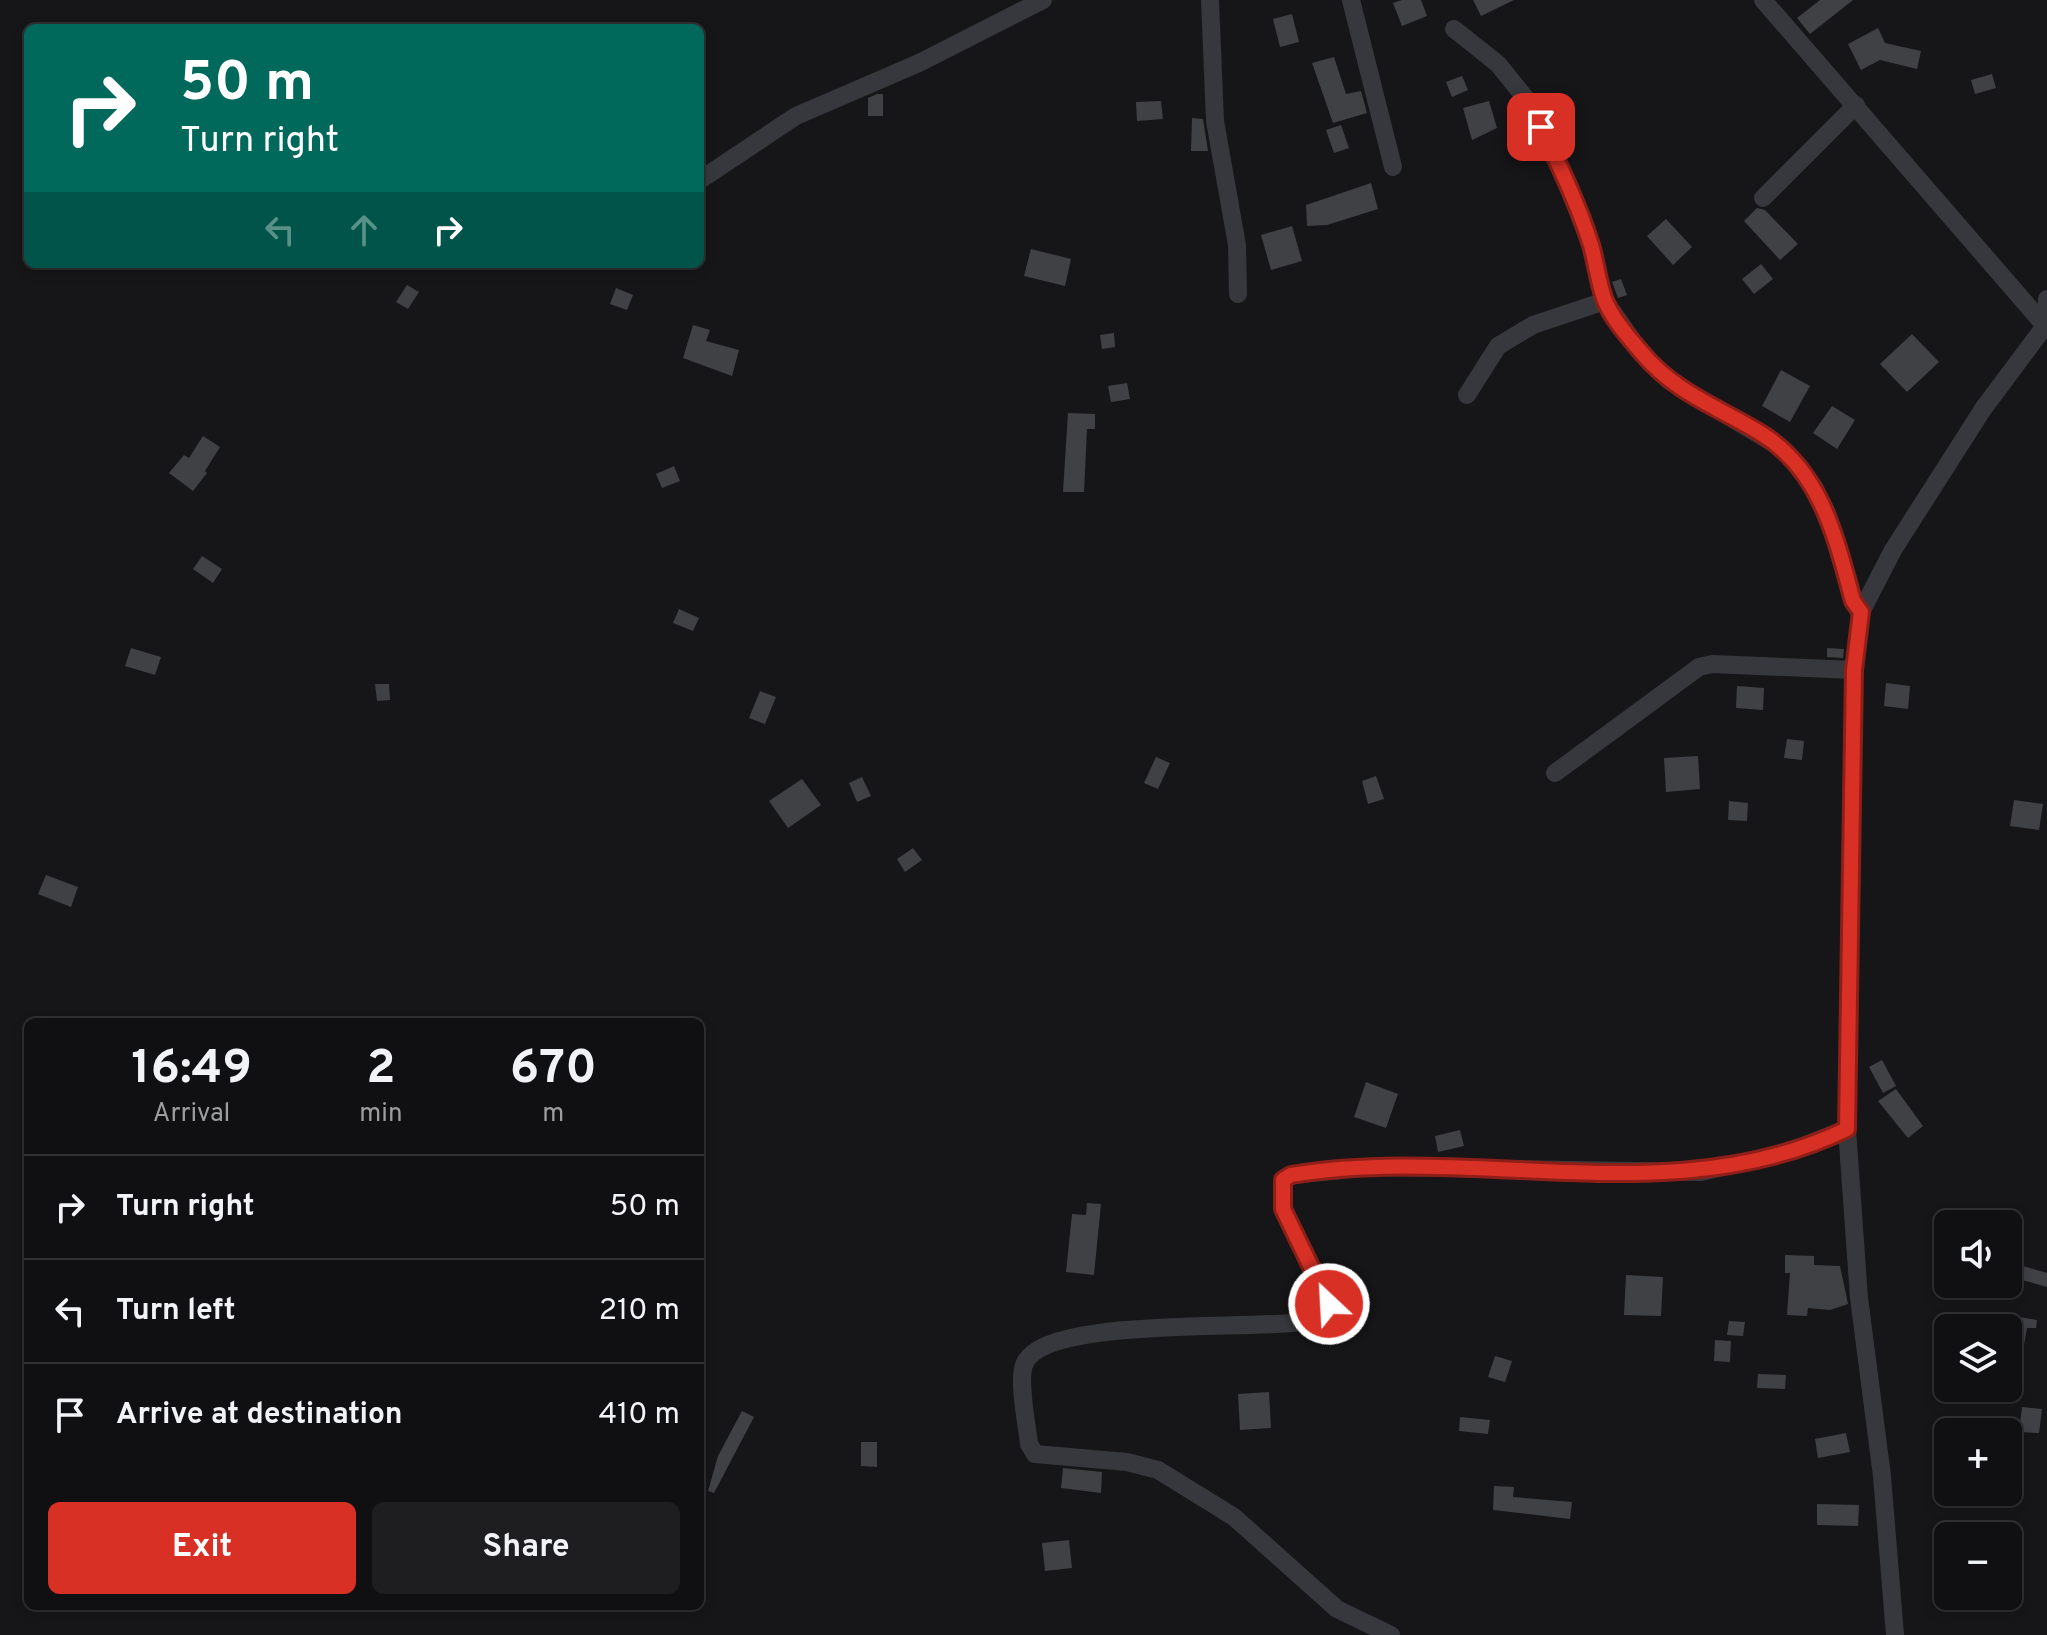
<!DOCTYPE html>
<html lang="en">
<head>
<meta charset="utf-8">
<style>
	body { margin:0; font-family:Overpass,sans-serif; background:#1e1e20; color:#f1f3f6; height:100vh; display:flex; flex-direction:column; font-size:30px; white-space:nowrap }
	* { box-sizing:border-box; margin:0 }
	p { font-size:26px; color:#9c9d9f }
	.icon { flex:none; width:44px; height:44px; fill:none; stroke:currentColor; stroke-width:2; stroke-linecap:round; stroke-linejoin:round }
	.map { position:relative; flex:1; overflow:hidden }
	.drawer { position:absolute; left:24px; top:1018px; width:680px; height:592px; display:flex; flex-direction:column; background:#101012; border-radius:12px; box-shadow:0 4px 12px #0003,0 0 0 2px #303032 }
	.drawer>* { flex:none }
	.guide { position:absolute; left:24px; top:24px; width:680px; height:244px; border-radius:12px; box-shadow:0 4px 12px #0003,0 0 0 2px #303032; background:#00695c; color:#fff; overflow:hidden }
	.buttons { position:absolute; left:1934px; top:1210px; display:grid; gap:16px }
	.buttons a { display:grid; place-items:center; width:88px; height:88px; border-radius:12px; background:#101012; box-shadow:0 4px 12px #0003,0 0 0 2px #303032; font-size:40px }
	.pin { position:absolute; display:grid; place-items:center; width:68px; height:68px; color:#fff; margin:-34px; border-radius:16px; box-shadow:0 4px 12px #0006 }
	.me { position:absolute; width:88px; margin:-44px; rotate:335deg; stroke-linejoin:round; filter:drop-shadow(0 0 6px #0008) }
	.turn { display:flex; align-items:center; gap:28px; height:168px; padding:0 24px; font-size:36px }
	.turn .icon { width:104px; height:104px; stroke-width:2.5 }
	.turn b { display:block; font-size:56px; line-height:68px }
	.lanes { display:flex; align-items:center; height:76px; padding:0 24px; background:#0003; justify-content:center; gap:40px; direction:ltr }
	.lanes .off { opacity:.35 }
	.eta { display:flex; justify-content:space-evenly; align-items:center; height:136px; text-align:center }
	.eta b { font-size:48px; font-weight:700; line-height:56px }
	.cta { display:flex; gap:16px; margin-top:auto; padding:16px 24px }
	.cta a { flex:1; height:92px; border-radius:12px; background:#d93025; color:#fff; font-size:32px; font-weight:700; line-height:92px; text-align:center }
	.cta a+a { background:#1e1e20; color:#f1f3f6 }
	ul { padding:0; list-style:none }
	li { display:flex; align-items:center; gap:24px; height:104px; padding:0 24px; border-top:2px solid #303032 }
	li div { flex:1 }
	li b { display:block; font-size:30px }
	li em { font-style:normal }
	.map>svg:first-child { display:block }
</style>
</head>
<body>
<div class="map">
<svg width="2047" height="1635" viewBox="0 0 2047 1635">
	<rect width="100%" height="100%" fill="#161618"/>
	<!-- building -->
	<g fill="#404145">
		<polygon points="1402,0 1421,0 1427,16 1402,26 1393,3"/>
		<polygon points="1473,0 1514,0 1481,16"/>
		<polygon points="1820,0 1853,0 1810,34 1797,18"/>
		<polygon points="1292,14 1299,42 1280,47 1273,19"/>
		<polygon points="1878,28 1885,43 1921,51 1917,69 1880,60 1861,70 1848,44"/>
		<polygon points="1334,57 1346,94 1361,91 1367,113 1333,123 1312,63"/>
		<polygon points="1992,74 1996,88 1975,94 1971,80"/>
		<polygon points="1462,76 1468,90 1452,97 1446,82"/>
		<polygon points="877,94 883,94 883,116 868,116 868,98"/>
		<polygon points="1161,101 1163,119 1137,121 1136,102"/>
		<polygon points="1489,101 1497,128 1472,140 1463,108"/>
		<polygon points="1192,118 1203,119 1208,151 1191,151"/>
		<polygon points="1341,125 1349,148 1334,153 1326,130"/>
		<polygon points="1371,183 1378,209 1327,225 1307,226 1306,205"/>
		<polygon points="1757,208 1765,210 1798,244 1780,260 1744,221"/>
		<polygon points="1666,219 1692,247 1673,265 1647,236"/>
		<polygon points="1292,226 1302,261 1271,270 1261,235"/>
		<polygon points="1031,249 1071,259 1065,286 1024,276"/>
		<polygon points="1761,264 1773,279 1754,294 1742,279"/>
		<polygon points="1621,279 1627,295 1618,298 1612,282"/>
		<polygon points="407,285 419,292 408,309 396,302"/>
		<polygon points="616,288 633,295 627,310 610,304"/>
		<polygon points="693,325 710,330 706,341 739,350 732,376 683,358"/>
		<polygon points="1114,333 1115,347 1102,349 1100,335"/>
		<polygon points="1912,334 1939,362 1907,392 1880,364"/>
		<polygon points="1781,370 1810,386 1790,422 1762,406"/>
		<polygon points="1127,383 1130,399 1111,402 1108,386"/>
		<polygon points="1832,406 1855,420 1837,449 1813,433"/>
		<polygon points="1068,413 1095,414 1095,429 1087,429 1084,492 1063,492"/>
		<polygon points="203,436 220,447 205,471 207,473 193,491 169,473 184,455 189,458"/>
		<polygon points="674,466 680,481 662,488 656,474"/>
		<polygon points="202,556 222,569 213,583 193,569"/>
		<polygon points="679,609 699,618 693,631 673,623"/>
		<polygon points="131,648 161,657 155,675 125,666"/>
		<polygon points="1827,648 1844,649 1843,658 1827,657"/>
		<polygon points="1886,683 1910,686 1908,709 1884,706"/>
		<polygon points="375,684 389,684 390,700 377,701"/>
		<polygon points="1737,686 1764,688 1763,710 1736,708"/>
		<polygon points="760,691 776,697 765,724 749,718"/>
		<polygon points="1787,739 1804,741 1802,760 1784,758"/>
		<polygon points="1698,756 1700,789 1666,792 1664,758"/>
		<polygon points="1156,757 1170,763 1158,789 1144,783"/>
		<polygon points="1376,776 1384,799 1368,804 1362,781"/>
		<polygon points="862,777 871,796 857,802 849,783"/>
		<polygon points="802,779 821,805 788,828 769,801"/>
		<polygon points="2014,800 2043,804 2039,830 2010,826"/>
		<polygon points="1729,801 1748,803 1747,821 1728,820"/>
		<polygon points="913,848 922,860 905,872 897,859"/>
		<polygon points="46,875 78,887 71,907 38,894"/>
		<polygon points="1882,1060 1896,1086 1883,1093 1869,1067"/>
		<polygon points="1366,1082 1398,1094 1386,1128 1354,1117"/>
		<polygon points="1896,1089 1923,1126 1908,1138 1878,1101"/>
		<polygon points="1460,1130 1464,1146 1438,1152 1435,1136"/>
		<polygon points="1087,1203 1101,1204 1094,1275 1066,1272 1072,1214 1086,1215"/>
		<polygon points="1785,1255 1814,1256 1814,1265 1840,1266 1848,1304 1830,1310 1808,1308 1807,1316 1787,1315 1790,1273 1785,1273"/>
		<polygon points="2019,1265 2047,1273 2047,1287 2015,1278"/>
		<polygon points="1626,1275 1663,1277 1661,1316 1624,1315"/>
		<polygon points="1989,1312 2037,1320 2036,1328 2027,1328 2022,1356 2008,1353 2008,1328 1986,1328"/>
		<polygon points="1729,1321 1745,1322 1743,1336 1727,1335"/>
		<polygon points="1715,1340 1731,1341 1730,1362 1714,1361"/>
		<polygon points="1495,1356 1512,1361 1505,1382 1488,1377"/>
		<polygon points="1758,1374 1786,1375 1785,1389 1757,1388"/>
		<polygon points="1269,1392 1271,1428 1240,1430 1238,1394"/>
		<polygon points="2022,1407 2042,1409 2039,1433 2019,1432"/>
		<polygon points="742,1411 754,1417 714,1493 708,1491 718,1456"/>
		<polygon points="1460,1417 1490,1420 1488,1434 1459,1431"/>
		<polygon points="1846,1433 1850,1452 1818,1458 1815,1439"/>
		<polygon points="861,1442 877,1442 877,1467 861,1466"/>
		<polygon points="1063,1468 1102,1472 1101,1493 1061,1488"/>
		<polygon points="1494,1486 1514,1487 1513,1497 1572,1502 1570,1519 1493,1510"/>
		<polygon points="1817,1504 1859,1505 1858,1526 1817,1525"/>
		<polygon points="1069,1540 1072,1568 1045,1571 1042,1543"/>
	</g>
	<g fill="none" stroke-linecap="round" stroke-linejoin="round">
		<!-- minor -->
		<g stroke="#37383d" stroke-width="18">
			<polyline points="1210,0 1215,121 1237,245 1238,294"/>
			<polyline points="1351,0 1393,167"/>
			<polyline points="1763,0 2047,328"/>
			<polyline points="1454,29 1498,64 1531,105 1562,170 1591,246 1605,301 1642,354 1668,380 1783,449 1814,487 1827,513 1853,601 1861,612"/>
			<polyline points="700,180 796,116 919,63 1043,0"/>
			<polyline points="1763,198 1856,105"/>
			<polyline points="1467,395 1498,346 1533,325 1605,301"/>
			<polyline points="1555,773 1699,667 1712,664 1854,670"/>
			<path d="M 1391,1635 L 1337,1609 L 1234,1517 L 1158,1470 L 1127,1462 L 1035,1454 L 1029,1444 C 1027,1425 1018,1382 1024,1365 C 1042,1313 1269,1333 1320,1319 L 1328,1309 L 1327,1297 L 1283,1209 L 1283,1180 L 1291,1175 L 1372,1167 L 1701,1172 L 1788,1152 L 1847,1129"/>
			<polyline points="1895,1635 1882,1476 1859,1298 1847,1129 1854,670 1861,612 1893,550 1983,409 2045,326 2047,299"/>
		</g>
	</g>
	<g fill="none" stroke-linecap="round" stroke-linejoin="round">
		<defs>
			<path id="route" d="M 1329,1304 L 1283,1209 L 1283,1180 L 1291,1175 C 1475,1144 1673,1214 1847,1129 L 1854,670 L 1861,612 L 1853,601 C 1836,538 1821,471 1762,434 C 1720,408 1675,393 1642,353 C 1629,338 1610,316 1604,298 C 1598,281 1596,262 1591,245 C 1578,204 1559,165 1541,127"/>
		</defs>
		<!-- route casing -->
		<use href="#route" stroke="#8d1f18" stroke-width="20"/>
		<!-- route -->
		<use href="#route" stroke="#d93025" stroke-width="14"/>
	</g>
</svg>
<div class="buttons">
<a><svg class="icon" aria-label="sound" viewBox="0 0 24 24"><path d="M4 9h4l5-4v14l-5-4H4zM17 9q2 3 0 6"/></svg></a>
<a><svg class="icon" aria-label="layers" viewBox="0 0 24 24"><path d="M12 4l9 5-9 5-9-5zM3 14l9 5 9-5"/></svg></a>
<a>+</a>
<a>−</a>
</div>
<div class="pin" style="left:1541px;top:127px;background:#d93025"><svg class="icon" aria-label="arrive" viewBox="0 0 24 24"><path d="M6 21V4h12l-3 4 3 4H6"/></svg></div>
<svg class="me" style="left:1329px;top:1304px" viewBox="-20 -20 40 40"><circle r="17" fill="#d93025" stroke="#fff" stroke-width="3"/><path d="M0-11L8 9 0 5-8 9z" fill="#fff"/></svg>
<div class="guide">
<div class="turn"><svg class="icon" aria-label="right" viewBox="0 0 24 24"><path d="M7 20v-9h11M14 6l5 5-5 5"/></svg><div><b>50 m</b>Turn right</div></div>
<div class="lanes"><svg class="icon off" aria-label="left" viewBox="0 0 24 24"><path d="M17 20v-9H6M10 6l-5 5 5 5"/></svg><svg class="icon off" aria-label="ahead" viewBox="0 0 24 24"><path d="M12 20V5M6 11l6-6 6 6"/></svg><svg class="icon" aria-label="right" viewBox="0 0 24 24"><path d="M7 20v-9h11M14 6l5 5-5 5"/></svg></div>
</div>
<section class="drawer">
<div class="eta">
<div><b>16:49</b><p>Arrival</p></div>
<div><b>2</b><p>min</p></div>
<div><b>670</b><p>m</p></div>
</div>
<ul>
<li><svg class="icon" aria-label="right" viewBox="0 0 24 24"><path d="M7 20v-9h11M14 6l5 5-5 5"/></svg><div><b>Turn right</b></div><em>50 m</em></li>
<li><svg class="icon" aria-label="left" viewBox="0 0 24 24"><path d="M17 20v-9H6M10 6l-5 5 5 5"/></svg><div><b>Turn left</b></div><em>210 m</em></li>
<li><svg class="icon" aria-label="arrive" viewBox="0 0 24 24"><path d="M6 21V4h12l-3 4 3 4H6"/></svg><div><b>Arrive at destination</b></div><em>410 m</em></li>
</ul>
<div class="cta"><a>Exit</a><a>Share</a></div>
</section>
</div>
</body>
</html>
